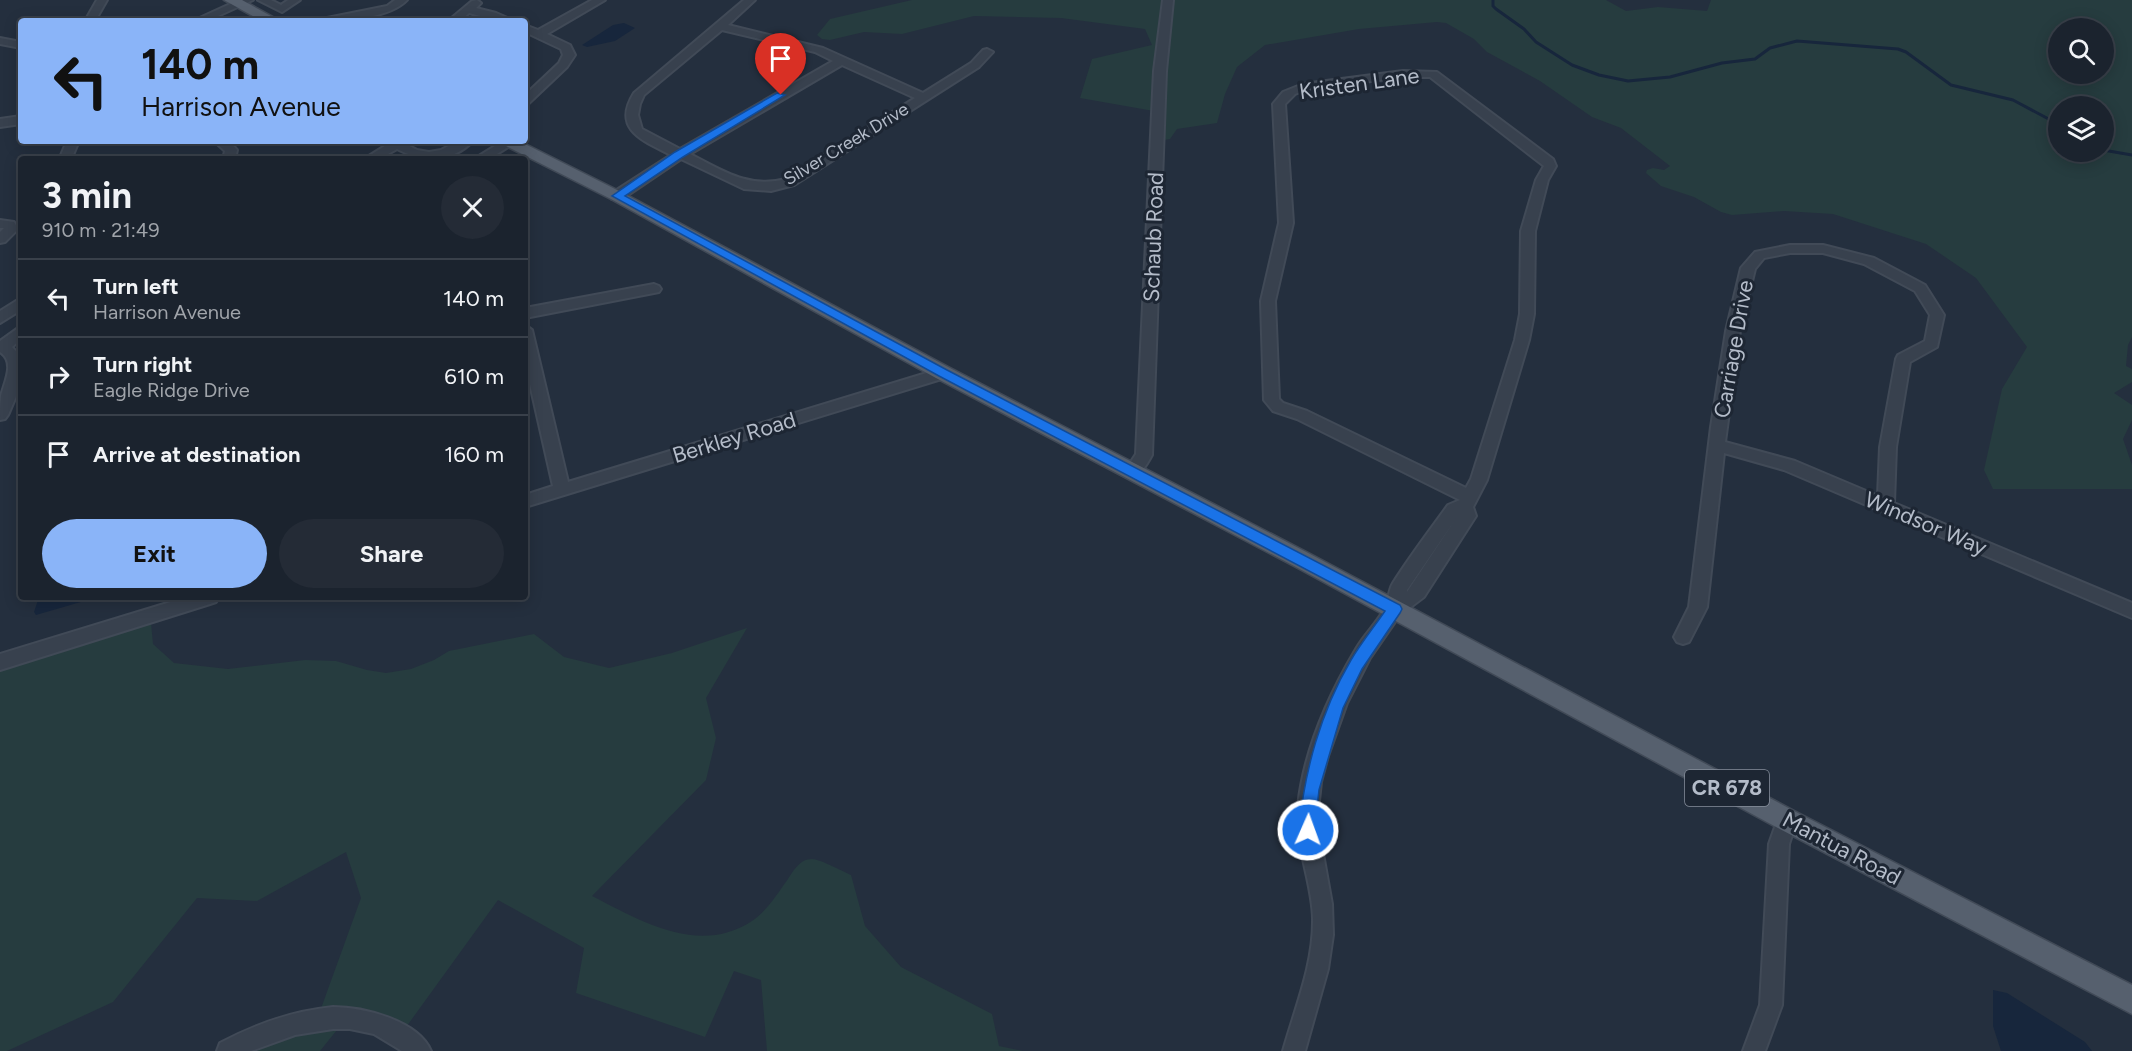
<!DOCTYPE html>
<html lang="en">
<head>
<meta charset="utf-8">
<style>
	body { margin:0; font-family:Figtree,sans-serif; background:#242b36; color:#f1f3f6; height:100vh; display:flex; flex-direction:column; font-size:22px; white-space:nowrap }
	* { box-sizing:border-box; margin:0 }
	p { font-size:20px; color:#a0a4aa }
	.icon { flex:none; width:33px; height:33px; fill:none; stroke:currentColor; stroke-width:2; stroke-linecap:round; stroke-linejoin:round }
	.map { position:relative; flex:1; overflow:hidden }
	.drawer { position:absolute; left:18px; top:156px; width:510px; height:444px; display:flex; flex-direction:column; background:#1b232e; border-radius:6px; box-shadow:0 3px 15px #0003,0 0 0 2px #39404a }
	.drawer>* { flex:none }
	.banner { position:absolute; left:18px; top:18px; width:510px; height:126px; border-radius:6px; box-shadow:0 3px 15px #0003,0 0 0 2px #39404a; background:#8ab4f8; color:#111; overflow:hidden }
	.fabs { position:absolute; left:2048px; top:18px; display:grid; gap:12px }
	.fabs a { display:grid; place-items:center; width:66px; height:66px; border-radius:50%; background:#1b232e; box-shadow:0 3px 15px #0003,0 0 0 2px #39404a; font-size:30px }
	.pin { position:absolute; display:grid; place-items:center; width:51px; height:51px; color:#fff; margin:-62px -26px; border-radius:50% 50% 50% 0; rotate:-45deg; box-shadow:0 0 6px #0007 }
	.pin .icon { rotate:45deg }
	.me { position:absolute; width:66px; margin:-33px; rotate:2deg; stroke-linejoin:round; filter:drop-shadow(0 0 4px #0008) }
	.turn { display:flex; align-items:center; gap:21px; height:126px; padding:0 24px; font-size:27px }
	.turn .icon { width:78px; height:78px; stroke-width:2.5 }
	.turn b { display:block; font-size:42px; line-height:51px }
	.round { display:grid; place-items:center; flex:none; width:63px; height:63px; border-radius:32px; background:#242b36 }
	.overview { display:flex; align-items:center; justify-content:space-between; height:102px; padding:0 24px }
	h1 { font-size:36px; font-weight:700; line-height:45px }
	.primary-button { display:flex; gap:12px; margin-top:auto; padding:12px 24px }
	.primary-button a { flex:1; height:69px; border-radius:36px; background:#8ab4f8; color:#111; font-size:24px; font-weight:700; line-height:69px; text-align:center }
	.primary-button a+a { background:#242b36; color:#f1f3f6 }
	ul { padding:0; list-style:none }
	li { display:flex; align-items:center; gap:18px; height:78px; padding:0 24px; border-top:2px solid #39404a }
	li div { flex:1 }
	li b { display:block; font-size:22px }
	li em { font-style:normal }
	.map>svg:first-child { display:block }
</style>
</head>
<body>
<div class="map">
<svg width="2132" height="1051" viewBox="0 0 2132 1051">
	<rect width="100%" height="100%" fill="#242f3e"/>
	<!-- green -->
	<g fill="#263c3f" fill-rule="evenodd">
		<path d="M 912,0 L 1606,0 L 1626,11 L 1658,7 L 1707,11 L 1711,0 L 2132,0 L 2132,337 L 2128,345 L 2126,366 L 2132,369 L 2132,382 L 2114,393 L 2132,405 L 2132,420 L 2123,439 L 2132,465 L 2132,489 L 1993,489 L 1984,470 L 2002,389 L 2027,347 L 1976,278 L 1926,244 L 1833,214 L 1784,211 L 1732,215 L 1721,212 L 1694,197 L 1661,186 L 1646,173 L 1647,170 L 1653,168 L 1664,170 L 1670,166 L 1621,128 L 1592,117 L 1540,81 L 1487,52 L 1474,39 L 1446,23 L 1437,22 L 1359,29 L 1265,45 L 1237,67 L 1225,94 L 1217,123 L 1177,129 L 1170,139 L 1164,140 L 1165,113 L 1080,98 L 1092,59 L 1152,45 L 1145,29 L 1061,18 L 974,16 L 902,34 L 864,32 L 830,40 L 822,39 L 817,35 L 830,19 ZM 2058,28 L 2103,28 L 2103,74 L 2058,74 ZM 2058,106 L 2103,106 L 2103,152 L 2058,152 Z"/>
		<path d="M 151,623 L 153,644 L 174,663 L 228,669 L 305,660 L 336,661 L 367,670 L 386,673 L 411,669 L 434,660 L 449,651 L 534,634 L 564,657 L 609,668 L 672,653 L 747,628 L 706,698 L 716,738 L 706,780 L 592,896 C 641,921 699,956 752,921 C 767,911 778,893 788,879 C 794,870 800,859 812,859 C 822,860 842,871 851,875 L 865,926 L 901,967 L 992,1014 L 999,1046 L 1023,1051 L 767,1051 L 761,980 L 734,971 L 705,1037 L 576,993 L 584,948 L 498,900 L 404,1030 L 345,1020 L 320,1051 L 257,1051 L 319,1014 L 361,898 L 346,852 L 257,901 L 197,898 L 113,1002 L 7,1051 L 0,1051 L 0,670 Z"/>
	</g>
	<!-- water -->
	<g fill="#17263c">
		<polygon points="624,23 635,28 615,41 587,47 582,45 613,25"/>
		<polygon points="39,597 98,597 36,615 34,612"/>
		<polygon points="1993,990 2007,993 2085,1042 2092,1051 2001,1051 1993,1026"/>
	</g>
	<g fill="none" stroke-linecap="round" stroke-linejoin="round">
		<!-- stream -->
		<g stroke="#17263c" stroke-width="3">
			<polyline points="1493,0 1493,6 1496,9 1524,29 1536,42 1572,65 1599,75 1628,81 1670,77 1722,63 1755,59 1770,48 1797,41 1898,49 1906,52 1951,85 2013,100 2058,124"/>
			<polyline points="2103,150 2132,155"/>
		</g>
		<defs>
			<g id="minor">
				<polygon points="97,0 107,0 95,21 85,21"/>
				<polygon points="239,0 253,0 207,21 193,21"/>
				<polygon points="258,0 271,0 281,5 288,0 300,0 282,12"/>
				<path d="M 395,0 L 407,0 C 390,18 346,21 322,21 L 327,18 L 387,6 Z"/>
				<polygon points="477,0 481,3 476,8 496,13 514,21 499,21 469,13 460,21 448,21 472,1"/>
				<polygon points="592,0 605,0 547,34 570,45 575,55 567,67 529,103 525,105 525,95 559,63 563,55 561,49 525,32 525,25 538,30"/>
				<path d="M 744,0 L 755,0 L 728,25 L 823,48 L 923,93 L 971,63 L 983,50 L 987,49 L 993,52 L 979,67 L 794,185 L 771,191 L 744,189 L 681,159 L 622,199 L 612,199 L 611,196 L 612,193 L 671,155 C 644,141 611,130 634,93 ZM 722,30 L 815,52 L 833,61 L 680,149 L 642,129 L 638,115 L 640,104 L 644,95 ZM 842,65 L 915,98 L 786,179 C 748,189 722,170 690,154 Z"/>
				<path d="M 1163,0 L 1173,0 L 1166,71 L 1152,455 C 1146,465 1140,479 1127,475 L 1125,471 L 1136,454 L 1154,71 Z"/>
				<polygon points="0,38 21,42 21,48 0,44"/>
				<path d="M 1403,71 L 1437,72 L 1553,159 L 1556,166 L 1548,180 L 1535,231 L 1534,314 L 1529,340 L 1487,480 L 1473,507 L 1476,516 L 1424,597 L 1399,616 L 1370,658 L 1347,703 L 1328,756 L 1321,782 L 1317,820 L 1332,904 L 1333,935 L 1328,969 L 1305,1051 L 1283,1051 C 1295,1008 1314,964 1313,918 C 1312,880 1294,844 1298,806 C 1304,751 1328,696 1356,649 C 1364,635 1377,623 1385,608 C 1389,601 1388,591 1393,583 C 1410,556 1430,530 1448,505 L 1460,500 L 1297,419 L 1273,411 L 1264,400 L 1261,301 L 1279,223 L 1273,104 L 1283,92 L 1303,84 ZM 1403,77 L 1430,77 L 1544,166 L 1536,180 L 1521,231 L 1520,314 L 1515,340 L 1471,479 L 1466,488 L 1307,411 L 1283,403 L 1279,399 L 1275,301 L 1293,223 L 1285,104 L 1295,94 L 1308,89 ZM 1459,514 L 1407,592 L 1407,590 Z"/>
				<polygon points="21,116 21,124 0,127 0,119"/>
				<polygon points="67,141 79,141 73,155 76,159 64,159 61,155"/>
				<path d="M 214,141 C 224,141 230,141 237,150 L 235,159 L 223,159 L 225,151 Z"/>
				<path d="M 385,141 L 400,141 L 417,150 L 429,152 L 441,150 L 458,141 L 473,141 C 452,163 422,162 397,149 L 379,159 L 364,159 L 388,144 Z"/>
				<polygon points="503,141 516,142 489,159 474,159"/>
				<polygon points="0,220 14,222 18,229 5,242 0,243 0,232 4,228 0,228"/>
				<path d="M 1790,245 L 1823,245 L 1874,258 L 1925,285 L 1944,315 L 1937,347 L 1910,362 L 1896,447 L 1894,503 L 2132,603 L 2132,618 L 1784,470 L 1724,453 L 1707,607 L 1689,642 L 1683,644 L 1677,642 L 1674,637 L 1689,607 L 1711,427 L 1726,331 L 1741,268 L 1755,252 ZM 1790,253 L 1823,253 L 1864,264 L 1915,291 L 1930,315 L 1925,341 L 1898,355 L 1896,359 L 1880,447 L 1878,496 L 1795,461 L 1725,442 L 1740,331 L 1755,269 L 1764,258 Z"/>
				<polygon points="654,284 659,286 661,289 659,292 525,318 525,308"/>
				<polygon points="21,298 21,310 0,323 0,311"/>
				<polygon points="525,325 532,330 568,482 943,368 950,373 948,377 525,507 525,495 553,486 525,362"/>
				<path d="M 21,326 L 21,339 L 12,347 C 32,365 17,395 8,415 L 5,419 L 0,420 C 0,413 0,404 1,396 C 4,383 16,362 0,352 L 0,341 Z"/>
				<polygon points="187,597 219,597 216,602 210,604 0,670 0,654"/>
				<polygon points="1787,811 1794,813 1797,820 1789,844 1782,1005 1765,1051 1743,1051 1760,1005 1769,844 1780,813"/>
				<path d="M 333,1007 C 362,1007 418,1020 431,1051 L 402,1051 L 374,1034 L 350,1029 L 333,1029 L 295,1035 L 251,1051 L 217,1051 L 220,1043 C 256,1024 292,1011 333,1007 Z"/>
			</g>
			<g id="major">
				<polygon points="224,0 242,0 280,21 262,21"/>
				<polygon points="499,141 519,141 623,193 950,368 1312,555 1796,812 2132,985 2132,1014 1778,828 1296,567 936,378 611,199 502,144"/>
			</g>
		</defs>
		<!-- minor casing -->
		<use href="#minor" stroke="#414a57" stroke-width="4"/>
		<!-- major casing -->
		<use href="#major" stroke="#414a57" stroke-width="3"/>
		<!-- minor -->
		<use href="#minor" fill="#38414e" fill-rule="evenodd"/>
		<!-- major -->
		<use href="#major" fill="#56606e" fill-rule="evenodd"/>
	</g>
	<!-- route -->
	<path fill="#1a73e8" stroke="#114b97" stroke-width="1.5" d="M 777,93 L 785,95 L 683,157 L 625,196 L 947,370 L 1400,605 L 1402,609 L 1400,613 L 1362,669 L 1343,708 L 1319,790 L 1314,836 L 1308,838 L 1302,836 L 1299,830 C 1304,772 1321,711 1351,660 C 1361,643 1374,627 1385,611 L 939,376 L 612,196 L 675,152 Z"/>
	<g text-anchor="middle" stroke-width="6" stroke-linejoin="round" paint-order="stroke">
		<!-- far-street labels -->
		<g font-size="18" fill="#b4bcc9" stroke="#1d2633">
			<text transform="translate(846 144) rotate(-31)" y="6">Silver Creek Drive</text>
		</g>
		<!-- shield labels -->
		<rect fill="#1d2633" stroke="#878f9c" stroke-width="1.5" x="1685" y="770" width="84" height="36" rx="4.5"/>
		<g font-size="21" font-weight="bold" fill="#b4bcc9">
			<text x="1727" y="795">CR 678</text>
		</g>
		<!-- street labels -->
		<g font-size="22" fill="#b4bcc9" stroke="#1d2633">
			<text transform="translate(1359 83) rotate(-8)" y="8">Kristen Lane</text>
			<text transform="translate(1153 237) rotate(-88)" y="8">Schaub Road</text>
			<text transform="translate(1733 349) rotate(-80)" y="8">Carriage Drive</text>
			<text transform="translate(734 437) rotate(-17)" y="8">Berkley Road</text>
			<text transform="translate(1926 523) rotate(23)" y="8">Windsor Way</text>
			<text transform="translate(1842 848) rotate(28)" y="8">Mantua Road</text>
		</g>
	</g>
</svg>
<div class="fabs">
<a><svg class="icon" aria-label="search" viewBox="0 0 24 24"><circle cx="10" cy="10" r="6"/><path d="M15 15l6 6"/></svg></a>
<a><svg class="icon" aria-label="layers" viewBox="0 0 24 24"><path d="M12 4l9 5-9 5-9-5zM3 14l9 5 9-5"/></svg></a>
</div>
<div class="pin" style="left:781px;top:95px;background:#d93025"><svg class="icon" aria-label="arrive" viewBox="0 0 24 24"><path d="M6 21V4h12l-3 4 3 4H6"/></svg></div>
<svg class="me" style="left:1308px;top:830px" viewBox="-20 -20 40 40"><circle r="17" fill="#1a73e8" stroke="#fff" stroke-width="3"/><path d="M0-11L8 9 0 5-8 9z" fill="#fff"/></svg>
<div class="banner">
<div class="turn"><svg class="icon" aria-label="left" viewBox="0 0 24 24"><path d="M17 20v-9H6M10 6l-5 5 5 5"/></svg><div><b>140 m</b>Harrison Avenue</div></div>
</div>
<section class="drawer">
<div class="overview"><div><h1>3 min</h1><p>910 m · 21:49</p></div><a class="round"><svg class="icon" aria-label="close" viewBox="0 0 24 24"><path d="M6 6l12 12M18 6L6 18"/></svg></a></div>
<ul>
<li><svg class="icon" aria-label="left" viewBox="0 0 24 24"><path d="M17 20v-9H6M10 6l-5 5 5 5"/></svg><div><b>Turn left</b><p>Harrison Avenue</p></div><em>140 m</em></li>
<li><svg class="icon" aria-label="right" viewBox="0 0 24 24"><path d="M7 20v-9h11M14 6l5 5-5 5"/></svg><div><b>Turn right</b><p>Eagle Ridge Drive</p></div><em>610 m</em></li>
<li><svg class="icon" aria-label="arrive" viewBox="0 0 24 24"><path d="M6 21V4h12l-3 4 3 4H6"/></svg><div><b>Arrive at destination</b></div><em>160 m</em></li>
</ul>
<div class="primary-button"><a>Exit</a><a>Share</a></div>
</section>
</div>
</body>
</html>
